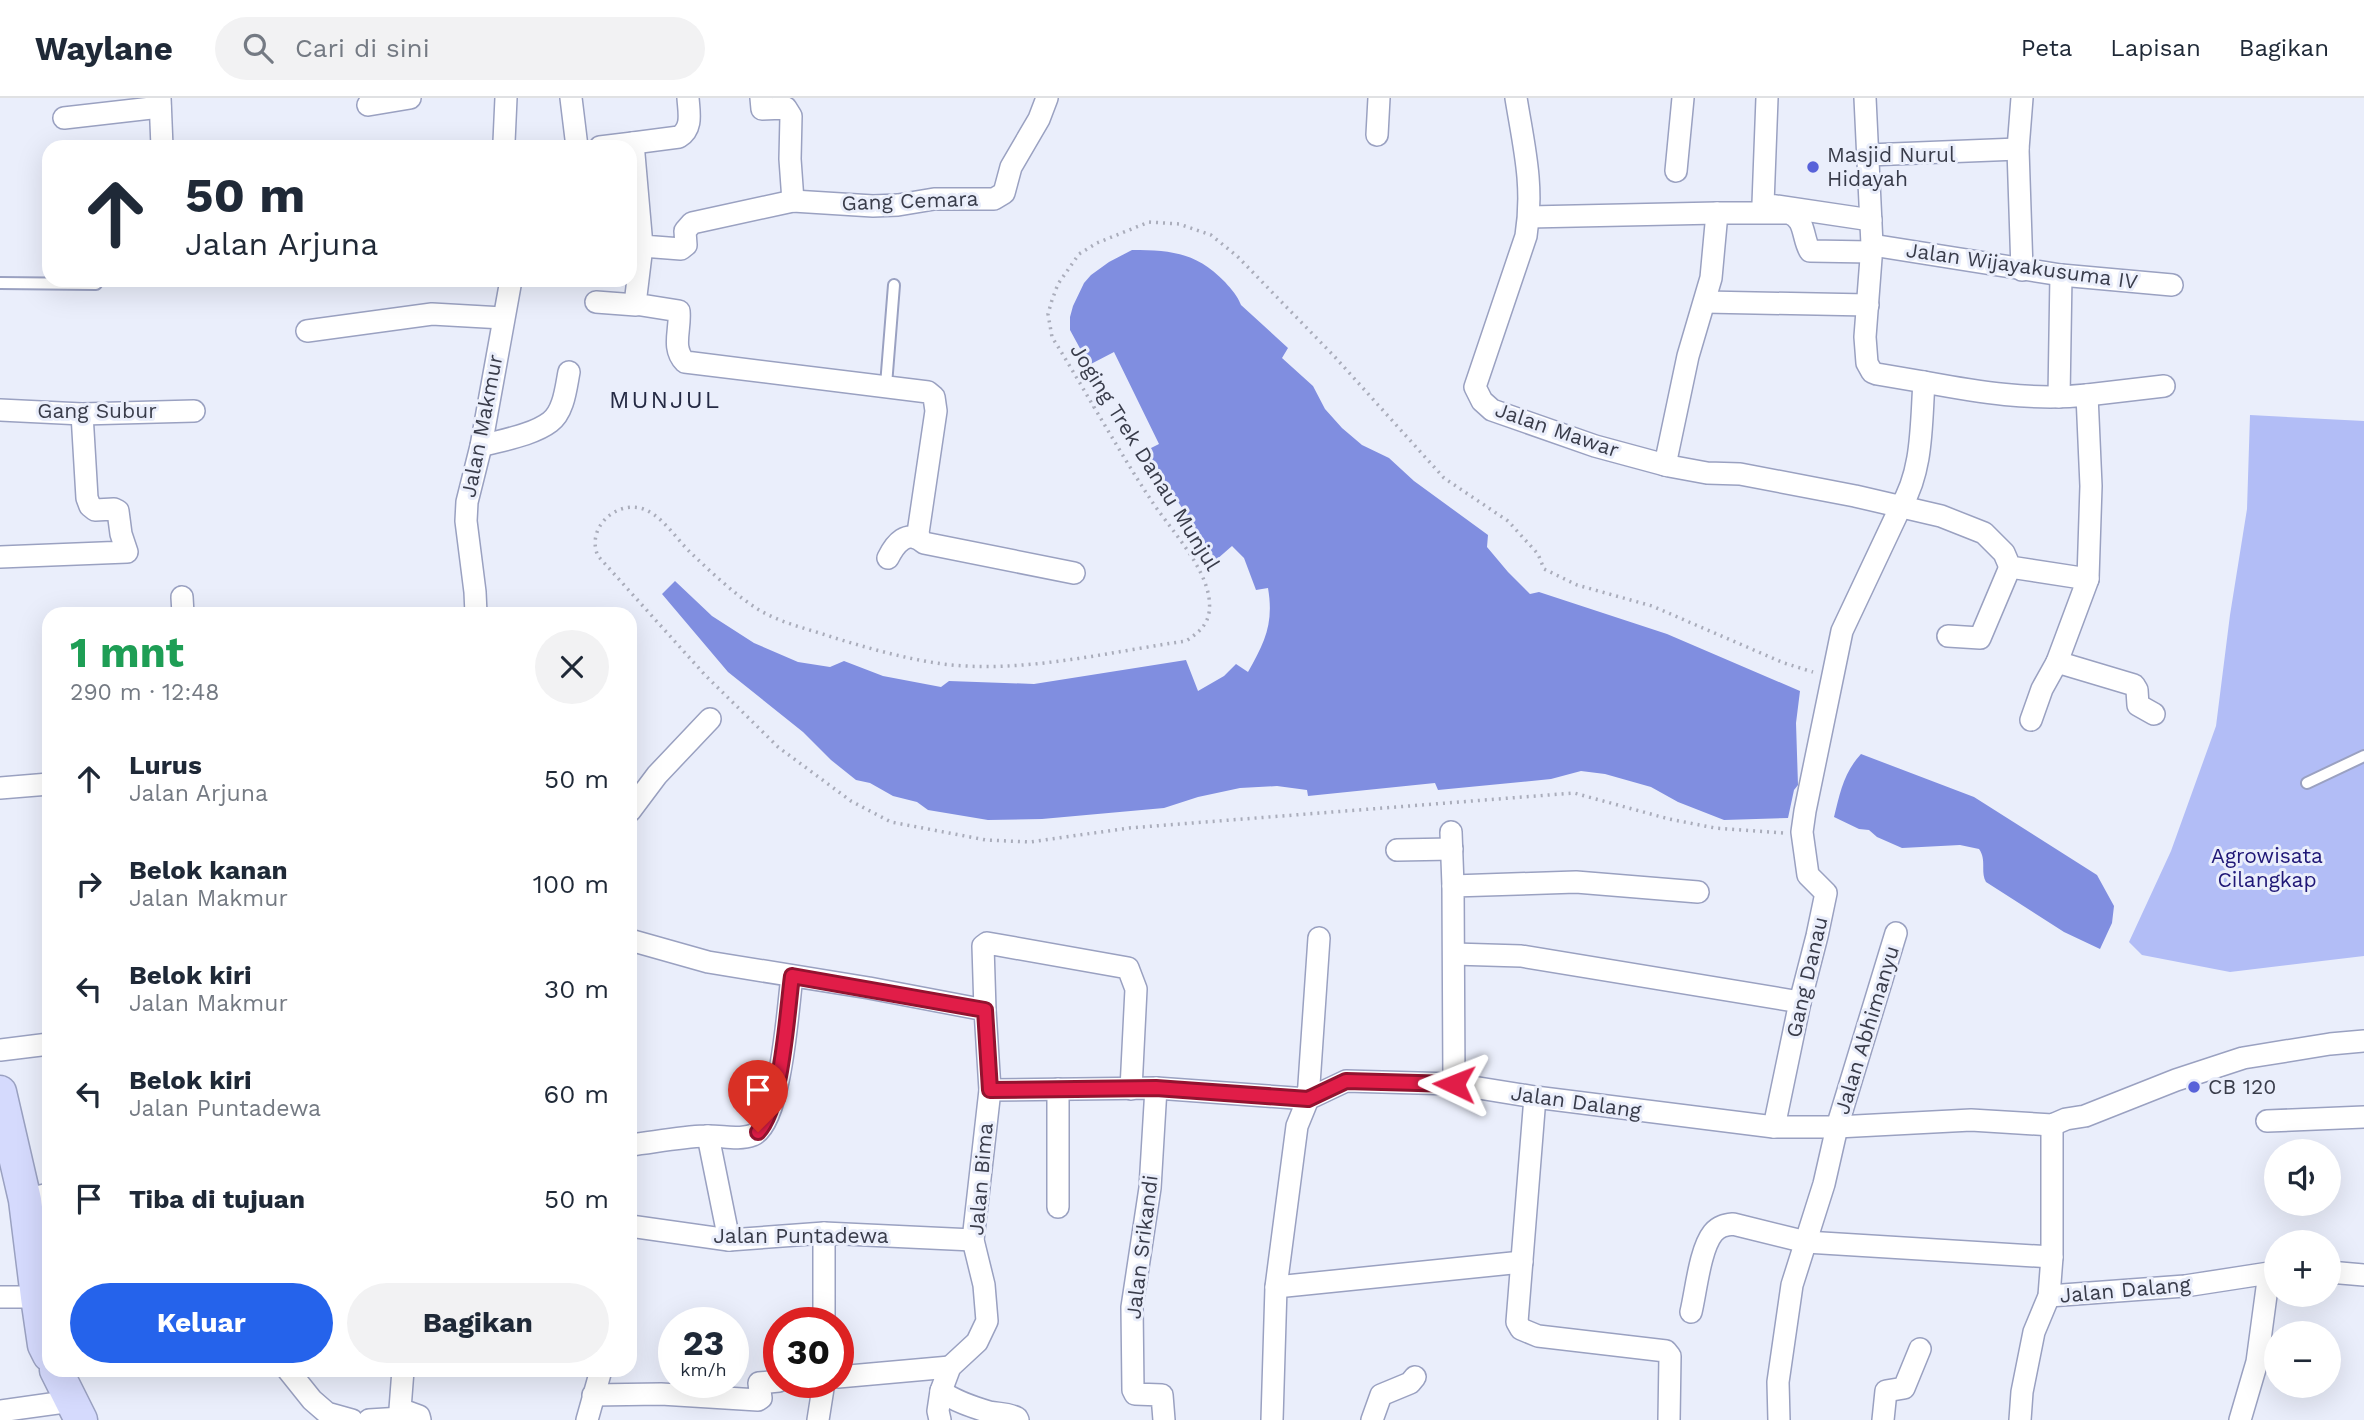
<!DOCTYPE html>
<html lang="id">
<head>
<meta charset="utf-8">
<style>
	body { margin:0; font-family:"Work Sans",sans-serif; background:#f2f2f3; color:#1f2937; height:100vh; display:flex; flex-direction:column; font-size:26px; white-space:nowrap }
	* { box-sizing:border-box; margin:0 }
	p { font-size:23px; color:#747a83 }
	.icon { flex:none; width:38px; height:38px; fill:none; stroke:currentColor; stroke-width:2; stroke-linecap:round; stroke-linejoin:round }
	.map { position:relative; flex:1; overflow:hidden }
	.drawer { position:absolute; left:42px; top:509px; width:595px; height:770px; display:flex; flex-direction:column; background:#fff; border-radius:21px; box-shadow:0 7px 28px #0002 }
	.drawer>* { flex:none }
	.hud { position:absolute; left:42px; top:42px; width:595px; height:147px; border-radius:21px; box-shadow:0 7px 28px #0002; background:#fff; color:#1f2937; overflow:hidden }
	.tools { position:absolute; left:2264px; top:1041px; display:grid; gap:14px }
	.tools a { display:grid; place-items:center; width:77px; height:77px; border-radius:50%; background:#fff; box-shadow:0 7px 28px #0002; font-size:35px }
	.speed { position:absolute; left:658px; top:1209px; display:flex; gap:14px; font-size:35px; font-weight:700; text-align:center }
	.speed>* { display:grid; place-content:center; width:91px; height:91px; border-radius:50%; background:#fff; box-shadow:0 7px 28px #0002; line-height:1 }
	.speed small { font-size:18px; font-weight:400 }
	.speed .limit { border:10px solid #d22; background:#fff; color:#111 }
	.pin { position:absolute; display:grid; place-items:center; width:60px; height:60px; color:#fff; margin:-72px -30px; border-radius:50% 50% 50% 0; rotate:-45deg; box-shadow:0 0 7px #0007 }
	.pin .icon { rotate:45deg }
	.me { position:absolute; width:77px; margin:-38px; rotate:272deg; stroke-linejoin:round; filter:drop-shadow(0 0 5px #0008) }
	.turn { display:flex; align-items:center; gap:24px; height:147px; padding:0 28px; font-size:32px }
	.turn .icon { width:91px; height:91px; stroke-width:2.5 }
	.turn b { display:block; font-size:49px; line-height:60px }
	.round { display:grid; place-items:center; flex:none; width:74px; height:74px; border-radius:37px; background:#f2f2f3 }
	.summary { display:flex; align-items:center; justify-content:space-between; height:119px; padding:0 28px }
	h1 { font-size:42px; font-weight:700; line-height:52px; color:#1e9e55 }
	.button { display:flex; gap:14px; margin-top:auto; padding:14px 28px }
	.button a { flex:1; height:80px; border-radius:42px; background:#2563eb; color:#fff; font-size:28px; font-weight:700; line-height:80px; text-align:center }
	.button a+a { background:#f2f2f3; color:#1f2937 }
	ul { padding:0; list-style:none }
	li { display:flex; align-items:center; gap:21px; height:105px; padding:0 28px }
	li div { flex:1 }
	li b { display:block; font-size:26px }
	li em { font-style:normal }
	header { display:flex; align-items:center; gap:42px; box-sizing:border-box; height:98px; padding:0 35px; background:#fff; border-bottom:2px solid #e0e1e3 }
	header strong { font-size:33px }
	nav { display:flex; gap:38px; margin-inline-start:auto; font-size:24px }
	.search { width:490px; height:63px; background:#f2f2f3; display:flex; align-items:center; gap:18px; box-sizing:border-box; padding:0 24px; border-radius:38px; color:#747a83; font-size:26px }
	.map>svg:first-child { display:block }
</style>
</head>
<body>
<header>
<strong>Waylane</strong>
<div class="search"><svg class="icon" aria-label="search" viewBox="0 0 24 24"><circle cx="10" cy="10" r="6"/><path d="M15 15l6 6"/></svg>Cari di sini</div>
<nav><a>Peta</a><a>Lapisan</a><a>Bagikan</a></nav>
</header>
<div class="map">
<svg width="2364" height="1322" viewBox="0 0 2364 1322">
	<rect width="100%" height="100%" fill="#eaeefb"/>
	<!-- green -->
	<polygon fill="#b2bdf6" points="2250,317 2364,323 2364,858 2230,874 2142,857 2129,844 2171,753 2216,628 2230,517 2247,411"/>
	<!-- water -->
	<g fill="#808ee0">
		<path d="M 1132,152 C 1172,152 1197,155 1225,184 C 1232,192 1237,197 1241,207 L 1288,250 L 1282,260 L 1313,288 L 1325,311 L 1342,330 L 1362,347 L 1389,360 L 1414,383 L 1488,437 L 1487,449 L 1508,474 L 1530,496 L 1539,494 L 1667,536 L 1800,593 L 1796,625 L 1798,687 L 1794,692 L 1788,720 L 1724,722 L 1678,704 L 1651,689 L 1605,676 L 1581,673 L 1551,681 L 1438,692 L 1435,685 L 1308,698 L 1307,692 L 1277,688 L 1240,690 L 1198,699 L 1164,710 L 1042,721 L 988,722 L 928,712 L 917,704 L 893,698 L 870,685 L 856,682 L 831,662 L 803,634 L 728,574 L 662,496 L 675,483 L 712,518 L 754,545 L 798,564 L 830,569 L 844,563 L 883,578 L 941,589 L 949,583 L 1034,586 L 1186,562 L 1198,593 L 1224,578 L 1236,566 L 1248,574 C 1265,544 1274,525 1268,490 L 1256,492 L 1244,460 L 1232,448 L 1216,462 L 1145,353 L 1159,346 L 1114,254 L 1089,267 L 1070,232 L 1070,219 L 1073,208 L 1084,185 L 1091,177 L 1109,164 Z"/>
		<path d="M 1861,656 L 1974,699 L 2097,777 L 2114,808 L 2112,825 L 2100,851 L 2064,834 L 1986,784 C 1980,774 1987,762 1979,751 L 1960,747 L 1902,750 L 1877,739 L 1869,732 L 1859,731 L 1834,719 C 1840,695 1844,674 1861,656 Z"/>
	</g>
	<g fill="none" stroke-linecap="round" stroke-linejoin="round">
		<defs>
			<g id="lane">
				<polyline points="0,185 96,186"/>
				<polyline points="886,287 894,187"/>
				<polyline points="2307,685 2364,658"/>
			</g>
			<g id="street">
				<polyline points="160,0 162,49"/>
				<polyline points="571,0 577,49"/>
				<polyline points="761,0 762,11 786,10 791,18 790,61 793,103"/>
				<path d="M 1516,0 C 1524,49 1534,88 1526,138 L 1475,289 L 1482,303 L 1492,312 L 1595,348 L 1669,368 L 1707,375 L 1740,376 L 1855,398 L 1941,418 L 1984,435 L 2004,455 L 2010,469 L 2088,481 L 2057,564 L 2134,587 L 2137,592 L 2138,607 L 2154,616"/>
				<polyline points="1767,0 1763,106 1871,122"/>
				<polyline points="2022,0 2018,51 2022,172"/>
				<polyline points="368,7 410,0"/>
				<polyline points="64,20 160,9"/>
				<polyline points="1377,37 1379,0"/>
				<polyline points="504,44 506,0"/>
				<path d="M 633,45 L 679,39 C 693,30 689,15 688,0"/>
				<polyline points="600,49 633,45 642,148 681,151 686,147 685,133 692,125 793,103 873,108 898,107 934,101 994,101 1004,95 1011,69 1039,21 1047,0"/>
				<polyline points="1868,57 2018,51"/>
				<polyline points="1676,73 1683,0"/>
				<path d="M 1529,119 L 1717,115 L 1789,115 C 1806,121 1802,140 1810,153 L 1871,154"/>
				<polyline points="1872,147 2061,177 2172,187"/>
				<path d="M 642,148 L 635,206 L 679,213 C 681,231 671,250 685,264 L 928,294 L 934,299 L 936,313 L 918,435 L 920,441"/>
				<polyline points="596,204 636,207"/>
				<polyline points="1705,204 1868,207"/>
				<polyline points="307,233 432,216 503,220"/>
				<path d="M 1924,284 C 1978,294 2032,303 2087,297 L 2091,388 L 2088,481"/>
				<polyline points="2087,297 2164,288"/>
				<polyline points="2059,299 2061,177"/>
				<polyline points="0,312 82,316 194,313"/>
				<path d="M 481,348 C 502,342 533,337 550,324 C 564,314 566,289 569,274"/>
				<polyline points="1665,367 1688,258 1711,180 1717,115"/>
				<polyline points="0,459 127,454 121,436 118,413 114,411 95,412 90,408 87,400 82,316"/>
				<path d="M 888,460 C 895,446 907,430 924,445 L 1074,475"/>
				<polyline points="182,499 183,516"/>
				<polyline points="476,516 475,494 466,423 467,404 481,348 511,182"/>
				<polyline points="1948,538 1980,540 2010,469"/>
				<polyline points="2031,622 2042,591 2057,564"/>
				<polyline points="0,690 49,686"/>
				<polyline points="630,713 657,677 710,621"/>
				<polyline points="1451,734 1453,788"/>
				<polyline points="1397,752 1452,751"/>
				<polyline points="630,842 708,864 869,890 985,912 990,992 973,1142 984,1187 987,1223 977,1244 950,1269 941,1293 938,1313 940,1322"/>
				<polyline points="1454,856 1521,858 1800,904"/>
				<polyline points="985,912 983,848 987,845 1128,870 1136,891 1131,991"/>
				<polyline points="0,952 49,946"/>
				<polyline points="1454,986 1453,788 1576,784 1698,794"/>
				<polyline points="1156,990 1150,1090 1132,1209 1133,1292 1135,1296 1162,1297 1164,1322"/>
				<polyline points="990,992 1156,990 1308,1001 1319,840"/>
				<polyline points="1535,999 1517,1224 1521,1231 1538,1238 1666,1253 1670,1258 1669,1322"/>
				<polyline points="2267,1023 2364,1019"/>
				<path d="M 1774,1029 L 1800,904 L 1817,838 L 1826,795 L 1808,777 L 1802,734 L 1805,713 L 1842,533 L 1900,410 C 1923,374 1921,326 1924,284 L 1877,276 L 1872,274 L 1867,265 L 1865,239 L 1872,147 L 1865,0"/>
				<polyline points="708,1038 729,1142"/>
				<path d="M 630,1047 C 655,1044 680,1039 705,1038 C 721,1037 737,1043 753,1037 C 781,1025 788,909 792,878"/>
				<polyline points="25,1102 49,1096"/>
				<polyline points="1058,1109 1058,991"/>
				<polyline points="630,1128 729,1142 824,1135 973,1142"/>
				<polyline points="824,1135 824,1225"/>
				<polyline points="2329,1174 2364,1177"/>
				<polyline points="1276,1189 1522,1164"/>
				<polyline points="2049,1198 2185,1188 2269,1175 2257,1264 2240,1322"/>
				<polyline points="0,1199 37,1199"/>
				<path d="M 1691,1214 C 1696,1193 1700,1151 1713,1135 C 1719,1128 1725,1127 1733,1126 L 1806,1144 L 2052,1159"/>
				<polyline points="288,1272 312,1302 327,1315 352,1322"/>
				<polyline points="403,1272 400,1311 419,1318 420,1322"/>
				<polyline points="838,1279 950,1269"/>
				<path d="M 941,1293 C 954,1303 973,1309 989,1314 C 999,1316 1008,1315 1017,1320 L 1018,1322"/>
				<polyline points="593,1297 661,1296 758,1302 761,1300 759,1285 779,1283"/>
				<polyline points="0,1313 72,1303"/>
				<polyline points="369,1322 402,1320 404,1322"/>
				<polyline points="587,1322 601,1272"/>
				<polyline points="818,1322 824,1284"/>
				<polyline points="1272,1322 1276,1189 1297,1028 1308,1001 1346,983 1454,986 1535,999 1774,1029 1837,1029 1971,1022 2052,1027 2066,1021 2085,1018 2176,982 2243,960 2330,946 2364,943"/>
				<polyline points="1372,1322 1381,1297 1410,1285 1415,1279"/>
				<polyline points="1779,1322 1778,1284 1792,1187 1824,1086 1837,1029 1896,835"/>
				<polyline points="1883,1322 1886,1293 1904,1290 1920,1251"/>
				<polyline points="2020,1322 2022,1294 2034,1234 2049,1198 2052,1159 2052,1027"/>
			</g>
			<g id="secondary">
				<polyline points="0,994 25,1102 37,1199 44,1247 49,1257"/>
				<polyline points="56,1272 81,1322"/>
			</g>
		</defs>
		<!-- lane casing -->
		<use href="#lane" stroke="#9aa1c1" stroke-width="14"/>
		<!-- street casing -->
		<use href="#street" stroke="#9aa1c1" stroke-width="24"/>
		<!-- secondary casing -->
		<use href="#secondary" stroke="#9aa1c1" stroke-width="35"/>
		<!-- path -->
		<path stroke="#aaadbb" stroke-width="3.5" stroke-dasharray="2 5" stroke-linecap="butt" d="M 1783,735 L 1715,730 L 1669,721 L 1574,695 L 1129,730 L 1030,744 L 986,742 L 891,724 L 851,703 L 778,649 L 705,577 L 598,458 C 586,431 614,404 640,410 C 661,415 676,441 691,455 C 711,474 733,495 756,510 C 779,525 809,531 835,540 C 871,551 907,561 943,566 C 1022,576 1108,554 1186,543 C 1203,532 1212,522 1209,500 C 1204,465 1168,429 1149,399 C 1115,347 1085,292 1052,239 L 1048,216 L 1052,202 L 1058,186 L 1079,156 L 1097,145 L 1149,124 L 1179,126 L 1211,137 L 1237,158 L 1334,258 L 1444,380 L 1508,423 L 1538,456 L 1544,471 L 1577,487 L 1652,508 L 1784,565 L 1813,574"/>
		<!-- lane -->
		<use href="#lane" stroke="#fff" stroke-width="10"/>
		<!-- street -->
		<use href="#street" stroke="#fff" stroke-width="21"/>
		<!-- secondary -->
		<use href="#secondary" stroke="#d5dafd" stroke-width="32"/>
	</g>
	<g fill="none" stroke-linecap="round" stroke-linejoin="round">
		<defs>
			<path id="route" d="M 758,1034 C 782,1009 787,915 792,878 L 985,912 L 990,992 L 1156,990 L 1308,1001 L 1346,983 L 1454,986"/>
		</defs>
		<!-- route casing -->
		<use href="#route" stroke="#92132f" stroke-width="18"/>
		<!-- route -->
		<use href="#route" stroke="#e11d48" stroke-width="12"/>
	</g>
	<!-- markers -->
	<g fill="#5862d9" stroke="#eaeefb" stroke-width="2.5">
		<circle cx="1813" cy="69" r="7"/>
		<circle cx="2194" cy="989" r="7"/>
	</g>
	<g text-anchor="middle" stroke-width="6" stroke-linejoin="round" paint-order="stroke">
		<!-- poi labels -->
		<g font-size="21" fill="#393c4a" stroke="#eaeefb" text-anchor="start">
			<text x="1827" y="64">Masjid Nurul<tspan x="1827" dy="24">Hidayah</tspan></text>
			<text x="2208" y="996">CB 120</text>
		</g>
		<!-- street labels -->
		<g font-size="21" fill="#393c4a" stroke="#eaeefb">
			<text transform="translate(910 103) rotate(-2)" y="7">Gang Cemara</text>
			<text transform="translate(2022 168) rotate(8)" y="7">Jalan Wijayakusuma IV</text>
			<text x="97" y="320">Gang Subur</text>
			<text transform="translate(482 328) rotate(-79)" y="7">Jalan Makmur</text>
			<text transform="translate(1557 332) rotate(19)" y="7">Jalan Mawar</text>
			<text transform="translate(1145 359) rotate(58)" y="7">Joging Trek Danau Munjul</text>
			<text transform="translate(1807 879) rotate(-77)" y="7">Gang Danau</text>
			<text transform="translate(1867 932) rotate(-73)" y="7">Jalan Abhimanyu</text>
			<text transform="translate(1576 1004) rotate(8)" y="7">Jalan Dalang</text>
			<text transform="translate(981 1081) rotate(-85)" y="7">Jalan Bima</text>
			<text x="801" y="1145">Jalan Puntadewa</text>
			<text transform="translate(1142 1149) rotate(-83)" y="7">Jalan Srikandi</text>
			<text transform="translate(2125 1192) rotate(-5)" y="7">Jalan Dalang</text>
		</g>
		<!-- park labels -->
		<g font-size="21" fill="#1f1776" stroke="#eaeefb">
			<text x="2267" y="765">Agrowisata<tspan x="2267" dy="24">Cilangkap</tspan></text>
		</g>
		<!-- quarter labels -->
		<g font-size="24" letter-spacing="2" fill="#252a44" stroke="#eaeefb">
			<text x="665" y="310">MUNJUL</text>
		</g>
	</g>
</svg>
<div class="tools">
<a><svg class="icon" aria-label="sound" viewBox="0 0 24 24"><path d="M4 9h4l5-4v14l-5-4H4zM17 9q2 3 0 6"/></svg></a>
<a>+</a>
<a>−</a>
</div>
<div class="speed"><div>23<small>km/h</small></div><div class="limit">30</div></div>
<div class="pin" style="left:758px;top:1034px;background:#d93025"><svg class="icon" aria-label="arrive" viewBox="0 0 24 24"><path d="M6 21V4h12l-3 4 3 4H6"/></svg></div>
<svg class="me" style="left:1454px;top:986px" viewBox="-20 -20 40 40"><path d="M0-17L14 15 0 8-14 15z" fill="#e11d48" stroke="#fff" stroke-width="4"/></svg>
<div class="hud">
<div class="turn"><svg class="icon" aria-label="ahead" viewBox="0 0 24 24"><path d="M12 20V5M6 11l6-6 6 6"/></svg><div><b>50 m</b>Jalan Arjuna</div></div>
</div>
<section class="drawer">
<div class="summary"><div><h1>1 mnt</h1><p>290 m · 12:48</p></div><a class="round"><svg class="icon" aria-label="close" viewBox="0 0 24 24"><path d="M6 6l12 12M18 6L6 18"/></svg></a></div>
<ul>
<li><svg class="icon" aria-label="ahead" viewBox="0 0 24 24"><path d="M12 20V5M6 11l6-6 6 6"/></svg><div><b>Lurus</b><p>Jalan Arjuna</p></div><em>50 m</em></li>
<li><svg class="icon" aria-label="right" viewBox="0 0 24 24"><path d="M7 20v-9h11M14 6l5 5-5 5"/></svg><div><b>Belok kanan</b><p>Jalan Makmur</p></div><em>100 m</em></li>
<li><svg class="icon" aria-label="left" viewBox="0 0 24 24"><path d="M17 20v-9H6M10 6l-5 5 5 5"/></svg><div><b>Belok kiri</b><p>Jalan Makmur</p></div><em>30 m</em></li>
<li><svg class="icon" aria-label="left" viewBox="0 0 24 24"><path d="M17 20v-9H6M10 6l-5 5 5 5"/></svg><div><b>Belok kiri</b><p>Jalan Puntadewa</p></div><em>60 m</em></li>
<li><svg class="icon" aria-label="arrive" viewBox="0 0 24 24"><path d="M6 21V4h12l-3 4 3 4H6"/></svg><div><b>Tiba di tujuan</b></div><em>50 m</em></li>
</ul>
<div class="button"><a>Keluar</a><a>Bagikan</a></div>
</section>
</div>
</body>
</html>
